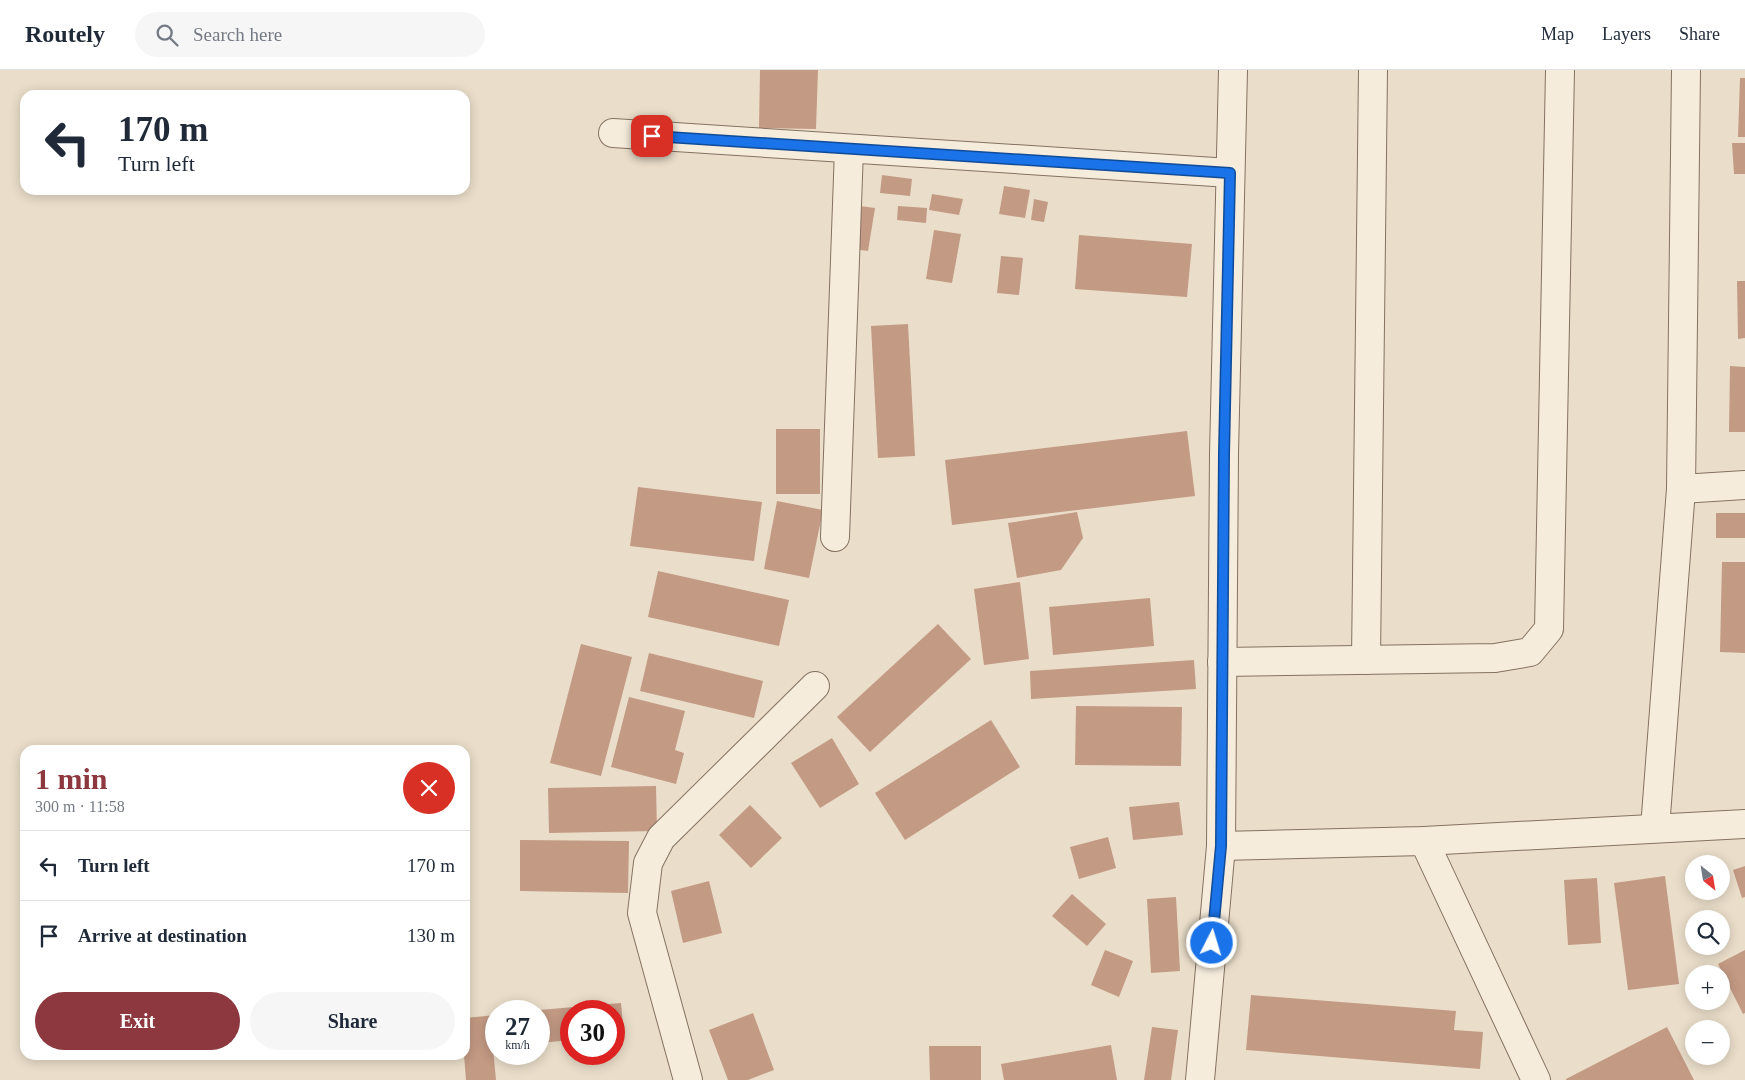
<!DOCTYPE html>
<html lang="en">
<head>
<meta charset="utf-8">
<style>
	body { margin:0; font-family:Georgia,serif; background:#f6f6f7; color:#1f2937; height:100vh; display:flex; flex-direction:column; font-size:19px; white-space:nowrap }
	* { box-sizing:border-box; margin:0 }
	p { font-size:16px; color:#747a83 }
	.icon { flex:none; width:28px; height:28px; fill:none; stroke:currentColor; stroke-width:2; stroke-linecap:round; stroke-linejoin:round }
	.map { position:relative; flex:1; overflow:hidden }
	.panel { position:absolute; left:20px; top:675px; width:450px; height:315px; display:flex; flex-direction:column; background:#fff; border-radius:15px; box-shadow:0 2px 12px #0003 }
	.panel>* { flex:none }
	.banner { position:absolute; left:20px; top:20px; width:450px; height:105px; border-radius:15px; box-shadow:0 2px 12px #0003; background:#fff; color:#1f2937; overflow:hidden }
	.needle { width:32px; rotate:150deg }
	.fabs { position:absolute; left:1685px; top:785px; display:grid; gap:10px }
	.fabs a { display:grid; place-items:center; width:45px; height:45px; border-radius:50%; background:#fff; box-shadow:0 2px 12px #0003; font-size:25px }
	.speed { position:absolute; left:485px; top:930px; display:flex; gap:10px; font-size:25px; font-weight:700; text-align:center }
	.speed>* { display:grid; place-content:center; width:65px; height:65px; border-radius:50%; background:#fff; box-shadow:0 2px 12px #0003; line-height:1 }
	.speed small { font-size:12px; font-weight:400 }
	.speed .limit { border:8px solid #d22; background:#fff; color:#111 }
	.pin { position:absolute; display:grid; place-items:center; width:42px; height:42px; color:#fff; margin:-21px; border-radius:10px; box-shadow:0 2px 8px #0006 }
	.me { position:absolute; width:55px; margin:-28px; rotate:5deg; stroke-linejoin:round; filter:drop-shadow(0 0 4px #0008) }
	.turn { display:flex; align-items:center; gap:18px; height:105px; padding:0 15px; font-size:22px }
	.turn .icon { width:65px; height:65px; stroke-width:2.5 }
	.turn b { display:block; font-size:35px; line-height:42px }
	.round { display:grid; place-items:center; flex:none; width:52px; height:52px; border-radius:26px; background:#f6f6f7 }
	.headline { display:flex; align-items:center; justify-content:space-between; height:85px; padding:0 15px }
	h1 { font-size:30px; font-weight:800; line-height:38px; color:#8d373f }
	.button { display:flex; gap:10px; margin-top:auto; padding:10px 15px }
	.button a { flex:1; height:58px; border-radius:30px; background:#8d373f; color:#fff; font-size:20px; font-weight:800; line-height:58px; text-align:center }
	.button a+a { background:#f6f6f7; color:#1f2937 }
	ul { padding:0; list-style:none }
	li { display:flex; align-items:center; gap:15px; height:70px; padding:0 15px; border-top:1px solid #e0e1e3 }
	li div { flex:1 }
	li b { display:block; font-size:19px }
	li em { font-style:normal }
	header { display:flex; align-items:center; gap:30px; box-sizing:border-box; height:70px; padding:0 25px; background:#fff; border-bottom:1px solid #e0e1e3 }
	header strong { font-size:24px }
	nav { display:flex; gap:28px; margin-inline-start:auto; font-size:18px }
	.search { width:350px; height:45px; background:#f6f6f7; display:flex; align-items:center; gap:12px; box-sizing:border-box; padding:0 18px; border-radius:28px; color:#747a83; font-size:19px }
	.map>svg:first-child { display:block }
</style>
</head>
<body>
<header>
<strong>Routely</strong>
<div class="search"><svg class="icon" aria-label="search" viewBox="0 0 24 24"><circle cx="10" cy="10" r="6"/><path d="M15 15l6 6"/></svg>Search here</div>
<nav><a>Map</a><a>Layers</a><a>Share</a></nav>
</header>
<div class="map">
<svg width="1745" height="1010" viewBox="0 0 1745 1010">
	<rect width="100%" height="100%" fill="#eadeca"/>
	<!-- building -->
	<g fill="#c39a84">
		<polygon points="760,0 818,0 816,59 759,58"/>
		<polygon points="1740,8 1745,8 1745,67 1738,67"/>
		<polygon points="1732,73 1745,73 1745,104 1734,104"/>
		<polygon points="882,105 912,109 910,126 880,123"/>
		<polygon points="1004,116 1030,120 1025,148 999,144"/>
		<polygon points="932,124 963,129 959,145 929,140"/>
		<polygon points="1034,129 1048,132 1044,152 1031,150"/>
		<polygon points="860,136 875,138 868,181 853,179"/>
		<polygon points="898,136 927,138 926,153 897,150"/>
		<polygon points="934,160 961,164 952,213 926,209"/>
		<polygon points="1079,165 1192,174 1187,227 1075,219"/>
		<polygon points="1001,186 1023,188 1019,225 997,223"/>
		<polygon points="1737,211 1745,211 1745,268 1738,269"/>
		<polygon points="908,254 915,386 878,388 871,256"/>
		<polygon points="1730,296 1745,297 1745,362 1729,362"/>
		<rect x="776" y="359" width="44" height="65"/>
		<polygon points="1187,361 1195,426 952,455 945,390"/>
		<polygon points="638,417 762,432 754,491 630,476"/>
		<polygon points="777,431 823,440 809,508 764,499"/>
		<polygon points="1077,442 1083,468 1061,500 1017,508 1008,453"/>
		<rect x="1716" y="443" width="29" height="25"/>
		<polygon points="1722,492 1745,492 1745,583 1720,582"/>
		<polygon points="658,501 789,530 779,576 648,547"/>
		<polygon points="1020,512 1029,589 984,595 974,519"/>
		<polygon points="1150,528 1154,576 1053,585 1049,537"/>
		<polygon points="938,554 971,589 870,682 837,647"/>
		<polygon points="581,574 632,587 601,706 550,693"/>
		<polygon points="649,583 763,611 754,648 640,621"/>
		<polygon points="1194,590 1196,619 1031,629 1030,601"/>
		<polygon points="629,627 685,641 675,680 684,683 676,714 611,697"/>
		<polygon points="1076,636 1182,637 1181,696 1075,695"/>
		<polygon points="991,650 1020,697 905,770 875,723"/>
		<polygon points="832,668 859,714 820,738 791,693"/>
		<polygon points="656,716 657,761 549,763 548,718"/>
		<polygon points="1179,732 1183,765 1133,770 1129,737"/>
		<polygon points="750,735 782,768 751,798 719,765"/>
		<polygon points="1108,767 1116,798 1079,809 1070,777"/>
		<polygon points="520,770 629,771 628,823 520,821"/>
		<polygon points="1745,796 1745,827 1742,828 1733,800"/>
		<polygon points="1665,806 1679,914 1628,920 1614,813"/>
		<polygon points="1597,808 1601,873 1568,875 1564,810"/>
		<polygon points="709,811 722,863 683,873 671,821"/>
		<polygon points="1072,824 1106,854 1087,876 1052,846"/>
		<polygon points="1176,827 1180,901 1151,903 1147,829"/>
		<polygon points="1105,880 1133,891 1119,927 1091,915"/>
		<polygon points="1745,880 1745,943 1743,944 1718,894"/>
		<polygon points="1251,925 1456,941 1454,960 1483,962 1480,999 1246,980"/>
		<polygon points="621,933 624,965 614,966 614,941 571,941 571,970 539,973 539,940"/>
		<polygon points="753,943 774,1000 748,1010 728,1010 709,960"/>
		<polygon points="496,945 496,977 493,978 496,1010 466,1010 464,985 465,985 465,948"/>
		<polygon points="1152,957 1178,960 1171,1010 1144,1010"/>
		<polygon points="1667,957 1694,1010 1566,1010 1566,1009"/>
		<polygon points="1111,975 1117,1010 1004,1010 1001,994"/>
		<polygon points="929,976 981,976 981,1010 930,1010"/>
	</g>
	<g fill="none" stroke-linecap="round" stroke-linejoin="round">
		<defs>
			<g id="minor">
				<polyline points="613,63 1230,103"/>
				<polyline points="1681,419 1745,415"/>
				<polyline points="835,467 849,79"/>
				<polyline points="1366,590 1373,0"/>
				<polyline points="1222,592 1495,588 1530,582 1549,559 1560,0"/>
				<polyline points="1655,758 1681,419 1686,0"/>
				<polyline points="1424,771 1536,1010"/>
				<polyline points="1221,776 1424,771 1745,754"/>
				<polyline points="688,1010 642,843 648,793 661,768 815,616"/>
				<polyline points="1200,1010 1221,776 1224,384 1233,0"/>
			</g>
		</defs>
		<!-- minor casing -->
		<use href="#minor" stroke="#857160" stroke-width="30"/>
		<!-- minor -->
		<use href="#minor" stroke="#f5ecdc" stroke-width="28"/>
	</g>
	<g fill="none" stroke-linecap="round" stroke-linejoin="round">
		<defs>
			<polyline id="route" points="652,66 1230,103 1224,384 1221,776 1212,873"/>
		</defs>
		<!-- route casing -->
		<use href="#route" stroke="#114b97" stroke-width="12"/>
		<!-- route -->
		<use href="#route" stroke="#1a73e8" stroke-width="9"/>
	</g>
</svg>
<div class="fabs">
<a><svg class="needle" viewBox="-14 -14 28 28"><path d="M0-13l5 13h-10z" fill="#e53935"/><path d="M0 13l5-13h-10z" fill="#747a83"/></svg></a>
<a><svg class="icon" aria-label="search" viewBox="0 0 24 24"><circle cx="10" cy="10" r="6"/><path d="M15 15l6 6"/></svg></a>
<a>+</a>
<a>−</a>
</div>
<div class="speed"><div>27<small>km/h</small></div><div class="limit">30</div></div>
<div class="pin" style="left:652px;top:66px;background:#d93025"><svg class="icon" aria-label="arrive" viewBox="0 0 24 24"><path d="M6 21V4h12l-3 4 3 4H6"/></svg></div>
<svg class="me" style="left:1212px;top:873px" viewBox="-20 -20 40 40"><circle r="17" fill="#1a73e8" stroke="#fff" stroke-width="3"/><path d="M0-11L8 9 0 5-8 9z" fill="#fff"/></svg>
<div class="banner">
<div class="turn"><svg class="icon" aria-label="left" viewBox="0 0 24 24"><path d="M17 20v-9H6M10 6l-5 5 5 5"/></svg><div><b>170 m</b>Turn left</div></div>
</div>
<section class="panel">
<div class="headline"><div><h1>1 min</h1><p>300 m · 11:58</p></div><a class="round" style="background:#d93025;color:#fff"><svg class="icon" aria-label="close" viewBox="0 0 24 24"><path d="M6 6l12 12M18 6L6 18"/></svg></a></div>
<ul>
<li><svg class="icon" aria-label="left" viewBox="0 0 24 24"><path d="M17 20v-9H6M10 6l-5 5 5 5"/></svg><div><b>Turn left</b></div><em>170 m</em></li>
<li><svg class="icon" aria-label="arrive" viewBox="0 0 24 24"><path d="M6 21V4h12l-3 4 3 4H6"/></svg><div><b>Arrive at destination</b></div><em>130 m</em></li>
</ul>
<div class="button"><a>Exit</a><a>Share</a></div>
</section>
</div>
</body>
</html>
